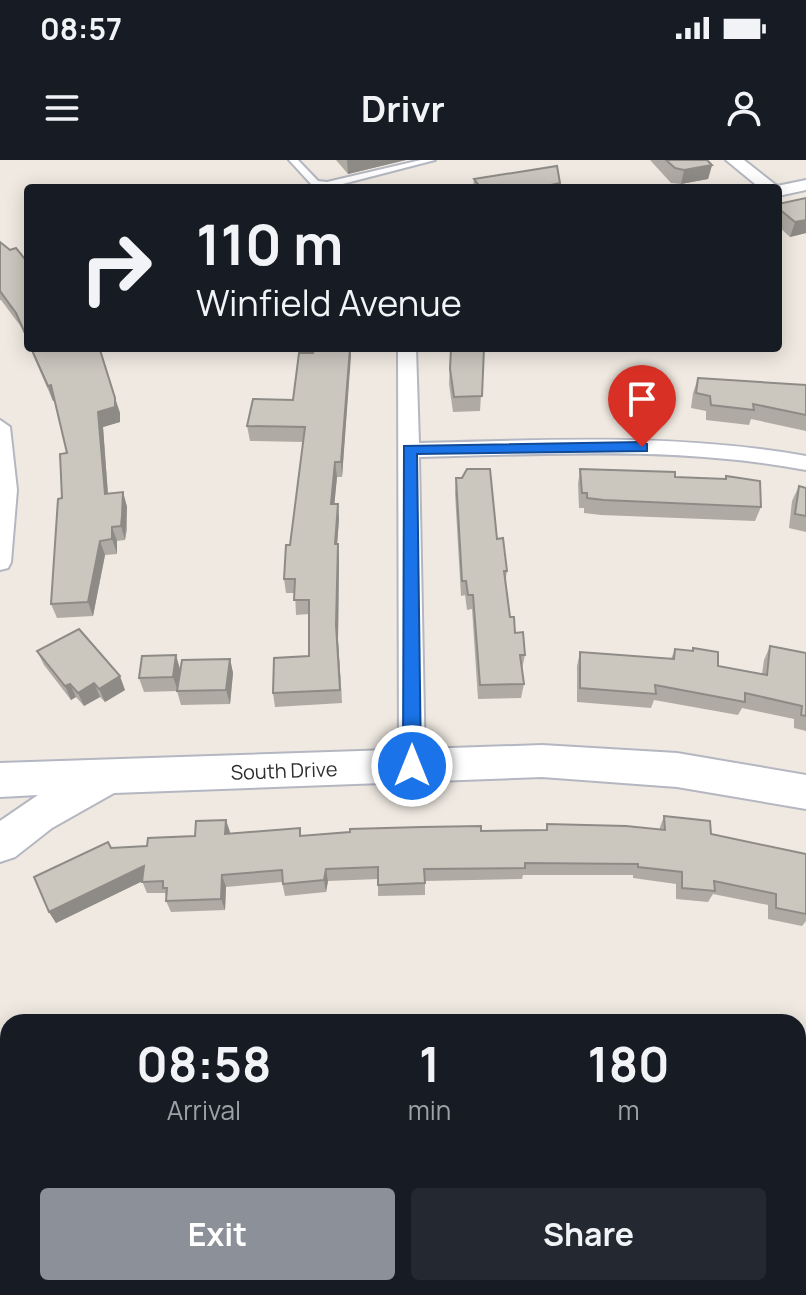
<!DOCTYPE html>
<html lang="en">
<head>
<meta charset="utf-8">
<style>
	body { margin:0; font-family:Manrope,sans-serif; background:#242831; color:#f1f3f6; height:100vh; display:flex; flex-direction:column; font-size:30px; white-space:nowrap }
	* { box-sizing:border-box; margin:0 }
	p { font-size:26px; color:#9ea1a6 }
	.icon { flex:none; width:44px; height:44px; fill:none; stroke:currentColor; stroke-width:2; stroke-linecap:round; stroke-linejoin:round }
	.map { position:relative; flex:1; overflow:hidden }
	.sheet { position:absolute; left:0px; top:854px; width:806px; height:282px; display:flex; flex-direction:column; background:#171b24; border-radius:24px 24px 0 0; box-shadow:0 4px 20px #0003 }
	.sheet>* { flex:none }
	.guide { position:absolute; left:24px; top:24px; width:758px; height:168px; border-radius:8px; box-shadow:0 4px 20px #0003; background:#171b24; color:#f1f3f6; overflow:hidden }
	.pin { position:absolute; display:grid; place-items:center; width:68px; height:68px; color:#fff; margin:-82px -34px; border-radius:50% 50% 50% 0; rotate:-45deg; box-shadow:0 0 8px #0007 }
	.pin .icon { rotate:45deg }
	.me { position:absolute; width:88px; margin:-44px; rotate:0deg; stroke-linejoin:round; filter:drop-shadow(0 0 6px #0008) }
	.turn { display:flex; align-items:center; gap:28px; height:168px; padding:0 40px; font-size:36px }
	.turn .icon { width:104px; height:104px; stroke-width:2.5 }
	.turn b { display:block; font-size:56px; line-height:68px }
	.eta { display:flex; justify-content:space-evenly; align-items:center; height:136px; text-align:center }
	.eta b { font-size:48px; font-weight:700; line-height:56px }
	.cta { display:flex; gap:16px; margin-top:auto; padding:16px 40px }
	.cta a { flex:1; height:92px; border-radius:8px; background:#8c9099; color:#fff; font-size:32px; font-weight:700; line-height:92px; text-align:center }
	.cta a+a { background:#242831; color:#f1f3f6 }
	.status { display:flex; justify-content:space-between; align-items:center; height:56px; padding:0 40px; background:#171b24; direction:ltr }
	.status svg { height:22px; fill:currentColor }
	header { display:flex; justify-content:space-between; align-items:center; height:104px; padding:0 40px; background:#171b24; font-size:36px; font-weight:700 }
	.map>svg:first-child { display:block }
</style>
</head>
<body>
<div class="status"><b>08:57</b><svg viewBox="0 0 49 12"><path d="M0 12V9h3v3zM5 12V6h3v6zM10 12V3h3v9zM15 12V0h3v12zM26 1h20v11H26zM47 4h2v5h-2z"/></svg></div>
<header><svg class="icon" aria-label="menu" viewBox="0 0 24 24"><path d="M4 6h16M4 12h16M4 18h16"/></svg>Drivr<svg class="icon" aria-label="person" viewBox="0 0 24 24"><circle cx="12" cy="8" r="4"/><path d="M4 21q1-7 8-7t8 7"/></svg></header>
<div class="map">
<svg width="806" height="1135" viewBox="0 0 806 1135">
	<rect width="100%" height="100%" fill="#efe9e1"/>
	<g fill="none" stroke-linecap="round" stroke-linejoin="round">
		<defs>
			<polygon id="lane" points="289,0 298,0 318,21 327,22 421,0 435,0 327,28 312,25"/>
			<g id="street">
				<polygon points="726,0 744,0 777,26 806,20 806,30 778,36 778,28 760,28"/>
				<path d="M 398,188 L 416,188 L 419,283 C 548,280 677,273 806,296 L 806,310 C 678,286 549,294 419,297 L 425,606 L 421,614 L 412,617 L 403,614 L 399,606 Z"/>
				<polygon points="0,260 10,267 17,330 11,402 8,408 0,410"/>
			</g>
			<g id="secondary">
				<polygon points="542,585 677,593 806,615 806,649 677,627 542,617 114,633 52,668 15,697 0,702 0,661 38,635 0,637 0,603"/>
				<rect x="798" y="965" width="8" height="50"/>
				<polygon points="8,1021 8,1072 0,1076 0,1024"/>
			</g>
		</defs>
		<!-- lane casing -->
		<use href="#lane" stroke="#b4b7c1" stroke-width="4"/>
		<!-- street casing -->
		<use href="#street" stroke="#b4b7c1" stroke-width="4"/>
		<!-- secondary casing -->
		<use href="#secondary" stroke="#b4b7c1" stroke-width="4"/>
		<!-- lane -->
		<use href="#lane" fill="#fff" fill-rule="evenodd"/>
		<!-- street -->
		<use href="#street" fill="#fff" fill-rule="evenodd"/>
		<!-- secondary -->
		<use href="#secondary" fill="#fff" fill-rule="evenodd"/>
	</g>
	<!-- wall -->
	<g fill="#afaba4">
		<polygon points="336,0 406,0 348,14"/>
		<polygon points="650,0 707,0 712,5 708,19 681,24 671,23"/>
		<polygon points="474,19 560,28 473,28"/>
		<polygon points="806,38 806,73 790,77 778,66 778,44"/>
		<polygon points="0,82 28,103 28,183 22,168 1,140 0,140"/>
		<polygon points="30,188 98,188 120,253 120,262 103,267 108,334 123,332 127,347 127,370 125,380 117,381 117,394 105,395 93,456 57,458 51,444 67,293 55,241 53,241"/>
		<polygon points="315,188 351,188 342,317 337,317 334,344 338,344 339,359 337,384 339,399 338,480 342,543 275,547 273,533 309,496 309,454 296,455 295,433 286,433 284,419 290,385 303,282 250,281 247,266 293,240"/>
		<polygon points="451,188 484,188 480,251 453,252 449,224"/>
		<polygon points="698,218 806,225 806,271 751,259 749,265 706,260 706,251 691,248 693,233"/>
		<polygon points="580,309 675,317 725,319 726,316 761,347 755,361 601,355 584,353 584,348 579,348 578,324"/>
		<polygon points="456,318 497,379 507,411 505,425 510,457 525,495 522,509 524,524 521,538 478,539 472,449 467,450 465,435 461,436 455,333"/>
		<polygon points="799,326 806,328 806,372 789,368 792,341"/>
		<polygon points="770,486 806,493 806,571 794,568 794,559 742,548 738,555 654,540 651,548 577,542 577,506 580,492 671,499 675,489 692,491 693,488 718,506 762,514 764,500"/>
		<polygon points="37,491 125,530 105,542 100,537 84,546 76,537 71,540 44,505"/>
		<polygon points="230,499 233,513 230,544 181,545 177,531 144,532 139,518"/>
		<polygon points="664,656 711,674 806,694 806,761 802,766 768,759 768,745 713,734 708,742 676,739 676,724 633,718 633,715 523,715 522,719 425,721 425,735 378,736 378,719 328,721 326,732 285,736 282,722 226,727 225,750 171,752 166,741 166,736 165,733 147,733 142,721 56,763 49,752 111,688 147,686 195,676 300,668 301,676 546,670 547,664 659,670"/>
	</g>
	<!-- shaded-wall -->
	<g fill="#8e8b86">
		<polygon points="347,0 406,0 348,14"/>
		<polygon points="712,5 708,19 681,24 684,10"/>
		<polygon points="560,23 560,28 537,28"/>
		<polygon points="806,60 806,73 790,77 795,62"/>
		<polygon points="350,188 351,196 342,317 341,302"/>
		<polygon points="51,225 56,240 53,241 48,226"/>
		<polygon points="115,238 120,253 120,262 103,267 109,349 105,334 98,252"/>
		<polygon points="335,302 337,317 333,359 331,344"/>
		<polygon points="123,332 127,347 125,380 121,366"/>
		<polygon points="338,344 339,359 336,399 335,384"/>
		<polygon points="112,367 117,381 117,394 112,379"/>
		<polygon points="100,381 105,395 93,456 88,442"/>
		<polygon points="338,384 339,399 338,480 342,543 336,465"/>
		<polygon points="176,495 180,509 178,531 173,517"/>
		<polygon points="230,499 233,513 230,544 226,530"/>
		<polygon points="120,516 125,530 105,542 99,529"/>
		<polygon points="94,523 100,537 84,546 78,533"/>
		<polygon points="70,524 76,537 71,540 65,526"/>
		<polygon points="226,660 230,672 229,686 225,674"/>
		<polygon points="144,706 149,718 56,763 49,752"/>
		<polygon points="326,709 328,721 326,732 324,720"/>
		<polygon points="222,715 226,727 225,750 221,739"/>
	</g>
	<!-- building -->
	<g fill="#cbc7bf" stroke="#8e8b86" stroke-width="2">
		<polygon points="666,0 707,0 712,5 684,10 675,8"/>
		<polygon points="557,6 560,23 537,28 481,28 474,19"/>
		<polygon points="806,38 806,60 795,62 778,48 778,44"/>
		<polygon points="0,82 10,90 16,88 28,103 28,180 16,153 0,131"/>
		<polygon points="31,188 98,188 100,190 115,238 115,247 98,252 105,334 123,332 122,356 121,366 112,367 112,379 100,381 88,442 51,444 58,339 62,338 60,294 67,293 51,225 48,226"/>
		<polygon points="315,188 350,188 341,302 335,302 331,344 338,344 335,384 338,384 336,465 340,530 273,533 274,498 309,496 309,440 294,440 295,419 284,419 286,385 290,385 305,267 247,266 253,239 293,240 299,193 313,193"/>
		<polygon points="451,188 484,188 482,236 454,237 450,209"/>
		<polygon points="698,218 806,225 806,255 753,244 754,250 711,245 710,236 696,233"/>
		<polygon points="467,309 490,309 497,379 503,378 507,411 504,411 510,457 514,457 515,473 523,472 525,495 520,495 524,524 480,525 473,435 468,435 466,421 462,421 456,318 462,318"/>
		<polygon points="580,309 675,312 675,317 726,319 726,316 760,321 761,347 604,340 587,338 587,333 582,333"/>
		<polygon points="799,326 806,328 806,356 795,354"/>
		<polygon points="79,469 120,516 99,529 94,523 78,533 70,524 65,526 37,491"/>
		<polygon points="770,486 806,493 806,556 801,555 802,546 745,533 745,542 655,525 656,534 580,528 580,492 674,499 675,489 693,491 693,488 718,492 718,506 767,515"/>
		<polygon points="176,495 173,517 139,518 142,496"/>
		<polygon points="230,499 226,530 177,531 182,500"/>
		<polygon points="664,656 710,661 711,674 806,694 806,754 776,748 776,734 714,721 715,731 682,728 682,712 638,707 638,704 525,703 525,708 424,709 425,723 378,725 378,707 326,709 324,720 283,724 282,710 222,715 221,739 166,741 167,728 163,728 163,721 142,722 144,706 49,752 34,717 108,682 111,688 147,686 148,678 195,676 196,661 226,660 225,674 300,668 300,676 350,672 350,669 422,667 481,666 481,671 547,670 547,664 626,666 665,670"/>
	</g>
	<!-- route -->
	<polygon fill="#1a73e8" stroke="#114b97" stroke-width="2" points="642,282 647,284 647,291 417,294 421,606 419,612 405,612 403,606 404,286"/>
	<g text-anchor="middle" stroke-width="6" stroke-linejoin="round" paint-order="stroke">
		<!-- street labels -->
		<g font-size="20" fill="#2e2e2e" stroke="#fff">
			<text transform="translate(284 611) rotate(-2)" y="7">South Drive</text>
		</g>
	</g>
</svg>
<div class="pin" style="left:642px;top:287px;background:#d93025"><svg class="icon" aria-label="arrive" viewBox="0 0 24 24"><path d="M6 21V4h12l-3 4 3 4H6"/></svg></div>
<svg class="me" style="left:412px;top:606px" viewBox="-20 -20 40 40"><circle r="17" fill="#1a73e8" stroke="#fff" stroke-width="3"/><path d="M0-11L8 9 0 5-8 9z" fill="#fff"/></svg>
<div class="guide">
<div class="turn"><svg class="icon" aria-label="right" viewBox="0 0 24 24"><path d="M7 20v-9h11M14 6l5 5-5 5"/></svg><div><b>110 m</b>Winfield Avenue</div></div>
</div>
<section class="sheet">
<div class="eta">
<div><b>08:58</b><p>Arrival</p></div>
<div><b>1</b><p>min</p></div>
<div><b>180</b><p>m</p></div>
</div>
<div class="cta"><a>Exit</a><a>Share</a></div>
</section>
</div>
</body>
</html>
